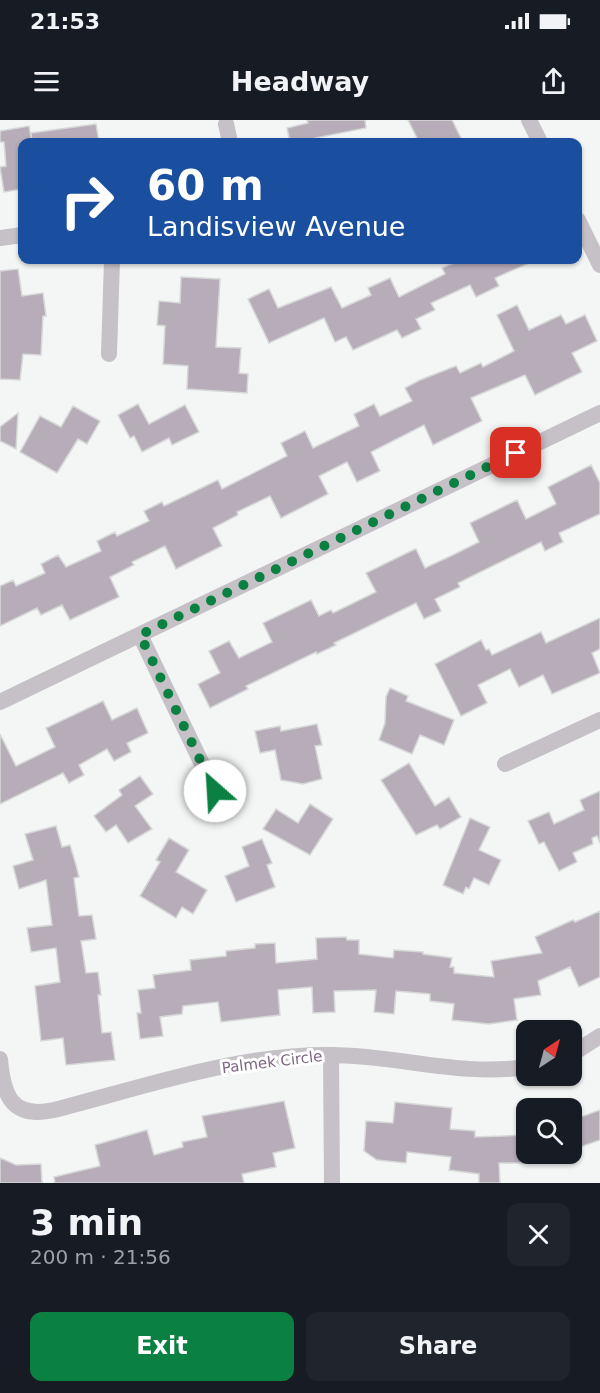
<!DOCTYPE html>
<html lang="en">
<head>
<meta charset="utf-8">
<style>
	body { margin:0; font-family:"DejaVu Sans",sans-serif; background:#20242c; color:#f1f3f6; height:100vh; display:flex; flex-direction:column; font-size:22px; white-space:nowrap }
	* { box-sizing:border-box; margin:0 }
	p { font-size:20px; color:#9ea1a6 }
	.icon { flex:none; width:33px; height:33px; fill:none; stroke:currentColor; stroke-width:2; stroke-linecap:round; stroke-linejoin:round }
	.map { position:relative; height:1063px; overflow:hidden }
	.panel { display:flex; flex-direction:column; background:#171b24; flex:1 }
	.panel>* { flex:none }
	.banner { position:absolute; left:18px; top:18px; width:564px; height:126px; border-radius:12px; box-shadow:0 2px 4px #0004; background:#1a4fa0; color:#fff; overflow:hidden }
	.needle { width:39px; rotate:36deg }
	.fabs { position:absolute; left:516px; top:900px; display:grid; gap:12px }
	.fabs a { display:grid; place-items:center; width:66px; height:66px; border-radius:12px; background:#171b24; box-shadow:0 2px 4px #0004; font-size:30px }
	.pin { position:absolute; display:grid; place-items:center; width:51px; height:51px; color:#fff; margin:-26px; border-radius:12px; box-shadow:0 3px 9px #0006 }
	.me { position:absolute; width:66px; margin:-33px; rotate:334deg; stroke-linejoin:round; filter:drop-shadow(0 0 4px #0008) }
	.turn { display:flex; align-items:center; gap:21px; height:126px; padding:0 30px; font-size:27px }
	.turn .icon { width:78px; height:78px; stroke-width:2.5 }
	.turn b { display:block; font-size:42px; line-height:51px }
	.round { display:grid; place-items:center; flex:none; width:63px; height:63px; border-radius:12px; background:#20242c }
	.headline { display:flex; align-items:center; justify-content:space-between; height:102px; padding:0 30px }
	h1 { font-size:36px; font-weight:700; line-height:45px }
	.action { display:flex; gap:12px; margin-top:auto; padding:12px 30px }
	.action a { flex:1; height:69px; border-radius:12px; background:#0b8043; color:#fff; font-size:24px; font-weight:700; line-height:69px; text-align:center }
	.action a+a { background:#20242c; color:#f1f3f6 }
	.status { display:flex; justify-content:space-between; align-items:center; height:42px; padding:0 30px; background:#171b24; direction:ltr }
	.status svg { height:16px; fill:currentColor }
	header { display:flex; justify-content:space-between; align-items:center; height:78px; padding:0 30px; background:#171b24; font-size:27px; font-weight:700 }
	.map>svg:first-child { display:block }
</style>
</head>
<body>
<div class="status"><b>21:53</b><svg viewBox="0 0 49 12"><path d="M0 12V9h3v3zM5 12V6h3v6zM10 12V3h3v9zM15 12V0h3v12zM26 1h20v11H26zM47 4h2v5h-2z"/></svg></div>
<header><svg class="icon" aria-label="menu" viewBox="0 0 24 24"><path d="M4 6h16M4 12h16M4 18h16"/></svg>Headway<svg class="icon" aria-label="share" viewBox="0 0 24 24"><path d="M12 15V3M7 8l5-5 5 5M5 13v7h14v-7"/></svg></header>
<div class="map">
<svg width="600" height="1063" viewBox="0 0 600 1063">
	<rect width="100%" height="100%" fill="#f3f6f5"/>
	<!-- building -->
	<g fill="#b7adb9" stroke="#d6d8d7" stroke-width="1.5">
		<polygon points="307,0 365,0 366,8 315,18 316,22 290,22 287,8 308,3"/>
		<polygon points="408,0 452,0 463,22 419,22"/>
		<polygon points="96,4 99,22 32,22 31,13"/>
		<polygon points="29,6 32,22 22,22 22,69 4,72 0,47 6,46 4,22 0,22 0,11"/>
		<polygon points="461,140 536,140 495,158 499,166 476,177 470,165 431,183 435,190 416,199 421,209 402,218 397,210 353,230 346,217 335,222 324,198 269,223 248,179 269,169 278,188 331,167 342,188 371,175 368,168 390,158 399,177 445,154 442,148"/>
		<polygon points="18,149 22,176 43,173 46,196 43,196 41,235 23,234 20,260 0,259 0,151"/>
		<polygon points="181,157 220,159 216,227 241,228 239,253 248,254 247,273 187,269 188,246 163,244 165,206 157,205 159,181 180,183"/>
		<polygon points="517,185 529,210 561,195 566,204 585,195 597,221 572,233 582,252 535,275 525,255 471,278 482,301 433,325 424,305 371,332 380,351 357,362 347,342 319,356 328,374 281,398 270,376 237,392 238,395 213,408 222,426 176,449 165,426 132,442 134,445 110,457 119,477 70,500 62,485 41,495 37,488 0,506 0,466 13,460 16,466 45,453 41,444 58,435 66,447 101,431 97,421 115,412 117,416 149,401 144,391 162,382 164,386 218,360 222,369 287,336 281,323 305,311 313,328 359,306 354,294 374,284 380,296 412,281 405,268 420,260 456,246 460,253 481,243 483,247 514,231 497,195"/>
		<polygon points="138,284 149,304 185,285 199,312 172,325 169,318 142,332 134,316 130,318 118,295"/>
		<polygon points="73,286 100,301 87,324 78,319 57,353 20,332 40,296 61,307"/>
		<polygon points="18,293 16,329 0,321 0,307"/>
		<polygon points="591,345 600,363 600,394 559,413 563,422 545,431 541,422 458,463 460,467 435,479 441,491 424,499 416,483 334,523 336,525 317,534 316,532 246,566 248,569 210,588 198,564 220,553 209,531 229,521 239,538 272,522 263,503 311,480 319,496 331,490 333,493 376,472 366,453 411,431 416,429 425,448 455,434 479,422 470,403 517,380 526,399 556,384 548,367"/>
		<polygon points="600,498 600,529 592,533 600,553 552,574 543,555 519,567 510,549 478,565 487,583 461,596 435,544 481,520 486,530 489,529 492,535 541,512 546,523"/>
		<polygon points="390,568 408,576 406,581 454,600 444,625 420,615 412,634 379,620 385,603 386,577"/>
		<polygon points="103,581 112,600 137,588 148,613 127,623 131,632 114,641 107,629 79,645 84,655 69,663 63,653 0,684 0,614 16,646 55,627 46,608"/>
		<polygon points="317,604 322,625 315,626 322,659 303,664 281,660 275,630 260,633 255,611 280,606 281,611"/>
		<polygon points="409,643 435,686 449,677 461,697 440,709 437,705 416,715 381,660"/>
		<polygon points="140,656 153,674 135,686 152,709 128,723 116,705 106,712 94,696 122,675 119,670"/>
		<polygon points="600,671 600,723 597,716 592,718 593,724 573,733 577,742 559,751 544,722 539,724 528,701 549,692 554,704 584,690 580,680"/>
		<polygon points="310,684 333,699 310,735 263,709 276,689 298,703"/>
		<polygon points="470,698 490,707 479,730 501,740 489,765 474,758 469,769 466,767 463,774 443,765"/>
		<polygon points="56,706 62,727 70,725 76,745 79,757 74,758 79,796 92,795 96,819 81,821 86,853 98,852 101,875 98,875 102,913 111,912 115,940 66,945 63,918 41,921 35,866 60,862 56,828 31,832 27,808 52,805 46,760 19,769 13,746 33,740 25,714"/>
		<polygon points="169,718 189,730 176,752 207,770 193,794 182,787 176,798 140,776 160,742 156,740"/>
		<polygon points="262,719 272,743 267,745 275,767 236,782 225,756 249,746 242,727"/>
		<polygon points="600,791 600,857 579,867 570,847 538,861 541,875 514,879 517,900 489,904 452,900 454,884 430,881 430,874 396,871 394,894 374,892 376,870 334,871 335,892 313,893 312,867 278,870 280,895 221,902 218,882 183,886 182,894 160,897 163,916 140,919 137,893 141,893 138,870 155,868 153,855 191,850 190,840 226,836 226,831 255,828 255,824 275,823 276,843 317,839 316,818 346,817 347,820 359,820 359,834 393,838 394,830 423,832 423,834 452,838 450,847 454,847 454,853 494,857 491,841 542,833 535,817 573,800 575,802"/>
		<polygon points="284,981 295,1028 273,1033 276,1047 242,1054 244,1063 55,1063 54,1057 100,1046 95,1025 147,1010 154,1035 183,1027 182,1022 207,1017 202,996"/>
		<polygon points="395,982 452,988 450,1009 475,1011 475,1017 526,1015 526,1043 499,1043 500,1063 479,1063 479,1054 449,1050 451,1037 407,1032 406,1043 377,1040 364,1031 366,1001 393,1003"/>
		<polygon points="600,990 600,1020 572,1030 572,1000"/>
		<polygon points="0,1038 16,1045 41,1044 42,1063 0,1063"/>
	</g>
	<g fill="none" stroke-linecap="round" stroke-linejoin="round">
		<!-- minor -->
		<g stroke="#c6c0c7" stroke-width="16">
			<polyline points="529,0 540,22"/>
			<polyline points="226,4 230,22"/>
			<polyline points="578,100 600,145"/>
			<polyline points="0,118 22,115"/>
			<polyline points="109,234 112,140"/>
			<polyline points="140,515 215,671"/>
			<polyline points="0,582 600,293"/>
			<polyline points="505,644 600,600"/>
			<polyline points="572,934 600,916"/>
			<polyline points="331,935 332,1063"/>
			<path d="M 0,939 C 3,976 12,999 54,990 C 144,967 237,934 331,935 C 396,935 462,957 526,947"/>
		</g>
	</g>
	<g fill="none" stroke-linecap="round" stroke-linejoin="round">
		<!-- route -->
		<polyline stroke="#0b8043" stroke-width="10" stroke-dasharray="0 18" points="215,671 140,515 516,333"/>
	</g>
	<g text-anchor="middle" stroke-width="6" stroke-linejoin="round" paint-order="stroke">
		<!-- street labels -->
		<g font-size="15" fill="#7f6782" stroke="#fff">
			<text transform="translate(272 942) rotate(-7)" y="5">Palmek Circle</text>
		</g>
	</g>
</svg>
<div class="fabs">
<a><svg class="needle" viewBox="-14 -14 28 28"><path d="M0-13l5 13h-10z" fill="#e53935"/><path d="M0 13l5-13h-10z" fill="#9ea1a6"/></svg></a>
<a><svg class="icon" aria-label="search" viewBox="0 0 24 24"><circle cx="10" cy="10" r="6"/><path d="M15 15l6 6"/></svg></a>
</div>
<div class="pin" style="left:516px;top:333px;background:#d93025"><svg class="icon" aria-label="arrive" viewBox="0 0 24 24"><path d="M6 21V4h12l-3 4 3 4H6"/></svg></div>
<svg class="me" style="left:215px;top:671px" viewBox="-20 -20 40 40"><circle r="19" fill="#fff"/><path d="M0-13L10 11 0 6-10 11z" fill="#0b8043"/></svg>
<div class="banner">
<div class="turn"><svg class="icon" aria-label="right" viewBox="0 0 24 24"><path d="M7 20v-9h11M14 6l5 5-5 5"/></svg><div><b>60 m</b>Landisview Avenue</div></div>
</div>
</div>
<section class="panel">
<div class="headline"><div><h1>3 min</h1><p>200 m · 21:56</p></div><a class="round"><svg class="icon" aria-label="close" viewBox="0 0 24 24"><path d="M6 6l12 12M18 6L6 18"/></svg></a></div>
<div class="action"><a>Exit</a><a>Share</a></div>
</section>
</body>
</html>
